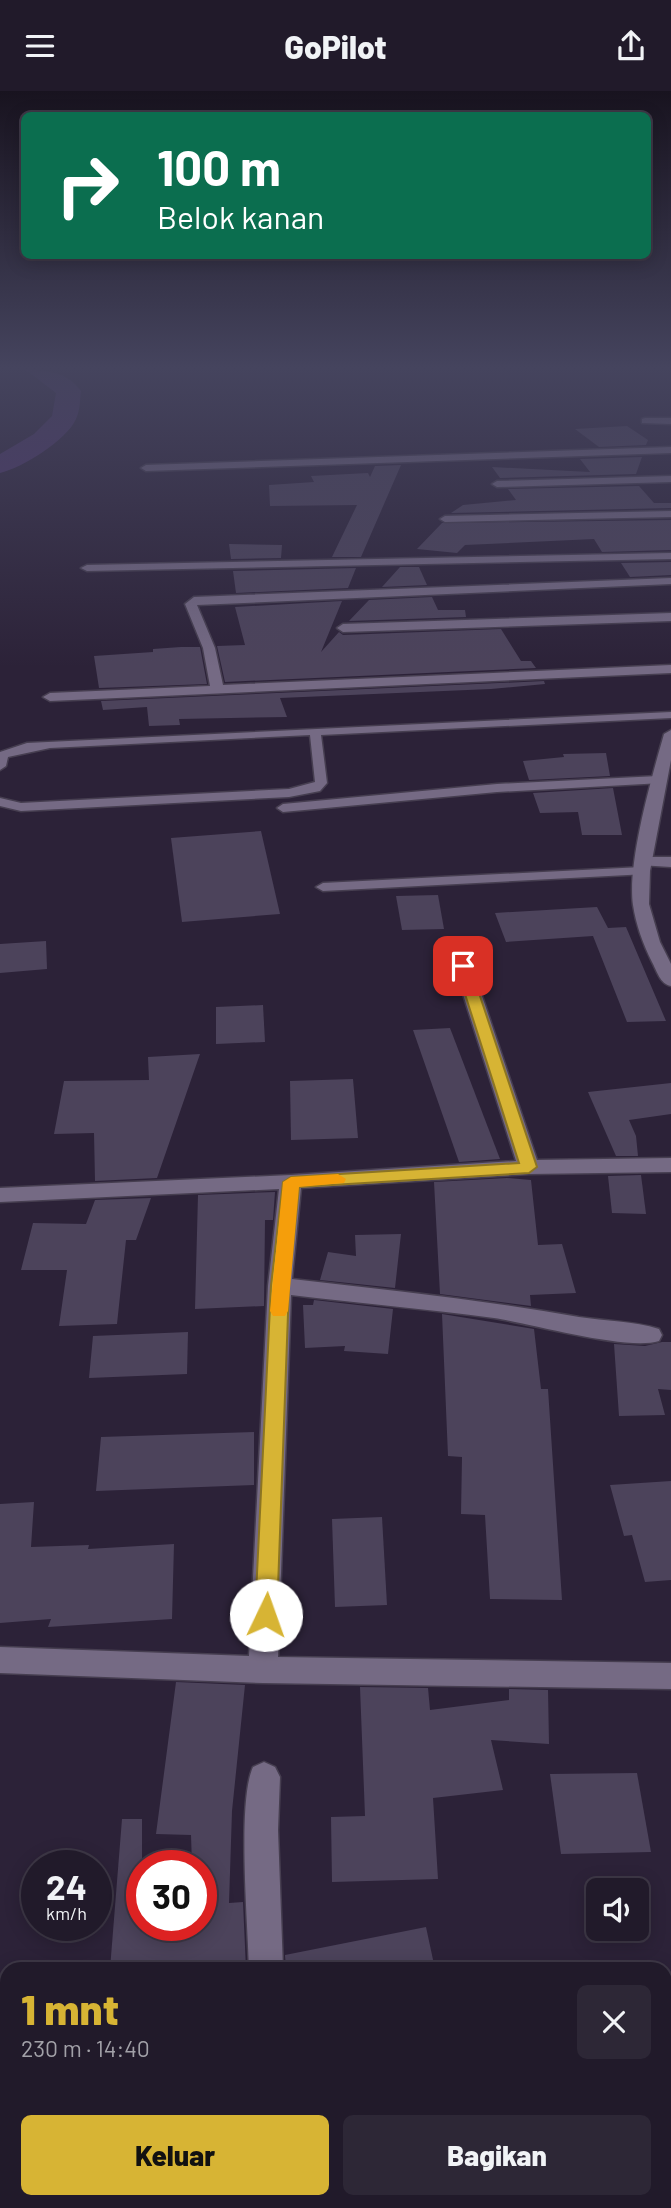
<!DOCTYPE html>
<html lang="id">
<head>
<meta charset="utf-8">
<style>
	body { margin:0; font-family:Barlow,sans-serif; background:#2d2736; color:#f1f3f6; height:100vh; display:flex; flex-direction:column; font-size:26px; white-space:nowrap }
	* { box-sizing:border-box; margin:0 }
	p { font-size:23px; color:#a2a1a8 }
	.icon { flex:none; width:38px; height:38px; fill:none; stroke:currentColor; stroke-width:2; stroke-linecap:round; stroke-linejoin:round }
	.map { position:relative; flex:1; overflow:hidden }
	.drawer { position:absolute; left:0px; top:1871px; width:672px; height:247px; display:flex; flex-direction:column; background:#211a2a; border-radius:21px 21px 0 0; box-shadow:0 4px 18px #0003,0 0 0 2px #3e3847 }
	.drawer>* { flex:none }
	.top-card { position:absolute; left:21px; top:21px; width:630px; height:147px; border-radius:10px; box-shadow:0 4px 18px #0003,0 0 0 2px #3e3847; background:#0b6e4f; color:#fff; overflow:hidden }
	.tools { position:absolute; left:586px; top:1787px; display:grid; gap:14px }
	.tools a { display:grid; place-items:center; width:63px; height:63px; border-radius:10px; background:#211a2a; box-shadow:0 4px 18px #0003,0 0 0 2px #3e3847; font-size:35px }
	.speed { position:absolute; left:21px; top:1759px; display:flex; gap:14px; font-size:35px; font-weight:700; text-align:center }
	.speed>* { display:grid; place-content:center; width:91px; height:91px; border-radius:50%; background:#211a2a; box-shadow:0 4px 18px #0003,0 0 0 2px #3e3847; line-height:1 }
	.speed small { font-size:18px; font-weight:400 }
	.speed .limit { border:10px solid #d22; background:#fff; color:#111 }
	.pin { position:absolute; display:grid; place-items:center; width:60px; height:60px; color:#fff; margin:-30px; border-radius:14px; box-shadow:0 4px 10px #0006 }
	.me { position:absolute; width:77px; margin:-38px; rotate:3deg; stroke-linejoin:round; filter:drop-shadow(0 0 5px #0008) }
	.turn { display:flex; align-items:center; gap:24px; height:147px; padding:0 21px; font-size:32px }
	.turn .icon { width:91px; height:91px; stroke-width:2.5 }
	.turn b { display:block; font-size:49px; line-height:60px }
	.round { display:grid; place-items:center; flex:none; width:74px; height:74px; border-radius:10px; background:#2d2736 }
	.headline { display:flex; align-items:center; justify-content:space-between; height:119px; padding:0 21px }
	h1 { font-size:42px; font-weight:800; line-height:52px; color:#d7b434 }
	.primary-button { display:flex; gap:14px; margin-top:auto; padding:14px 21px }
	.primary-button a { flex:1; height:80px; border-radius:10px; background:#d7b434; color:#111; font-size:28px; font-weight:800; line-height:80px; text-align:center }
	.primary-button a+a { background:#2d2736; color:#f1f3f6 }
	header { display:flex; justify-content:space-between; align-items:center; height:91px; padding:0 21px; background:#211a2a; font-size:32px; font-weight:800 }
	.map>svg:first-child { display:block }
</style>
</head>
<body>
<header><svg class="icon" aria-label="menu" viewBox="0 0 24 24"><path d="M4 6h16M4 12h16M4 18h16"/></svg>GoPilot<svg class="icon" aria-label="share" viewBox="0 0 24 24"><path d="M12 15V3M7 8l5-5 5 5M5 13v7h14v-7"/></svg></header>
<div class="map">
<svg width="671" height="2117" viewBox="0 0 671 2117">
	<rect width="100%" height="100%" fill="#2c2238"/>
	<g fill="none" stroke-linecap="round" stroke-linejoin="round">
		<!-- river -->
		<path fill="#4e356c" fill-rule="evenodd" d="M 26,279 C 47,279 68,281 81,300 C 80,309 80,320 76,328 C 67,349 22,377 0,382 L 0,363 L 34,343 L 52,325 L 56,302 Z"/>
	</g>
	<!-- building -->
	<g fill="#4c435b">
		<polygon points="627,335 648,349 646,354 599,356 575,338"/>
		<polygon points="642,366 636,383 500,387 492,376 590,381 580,368"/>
		<polygon points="401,374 361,466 332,466 357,414 270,415 269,394 314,391 311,385 368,382 370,386 375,375"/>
		<polygon points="639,395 654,412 671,412 671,417 451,422 463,414 516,409 508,398"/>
		<polygon points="671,429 671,459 602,461 594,448 465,454 457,462 417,458 442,432"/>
		<polygon points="229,453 282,454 281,467 231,468"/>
		<polygon points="671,471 671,484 630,486 621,472"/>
		<polygon points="400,476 419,476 427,494 382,496"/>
		<polygon points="356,477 348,497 236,502 233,480"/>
		<polygon points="432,506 438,519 465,519 466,526 349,530 369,509"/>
		<polygon points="342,510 321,561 339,541 343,544 501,538 521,570 531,570 536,577 225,591 217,555 245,554 235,516"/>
		<polygon points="181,556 200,556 207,593 99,597 94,565 153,561 153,558"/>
		<polygon points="544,590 545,593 491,598 280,607 287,626 179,628 180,634 149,635 147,616 103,619 101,610"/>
		<polygon points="606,662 610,685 529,689 523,670 564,666 563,663"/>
		<polygon points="613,697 622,744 582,744 578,721 540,722 533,702"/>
		<polygon points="261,740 280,823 182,831 171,747"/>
		<polygon points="438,804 444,838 402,839 396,805"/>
		<polygon points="597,816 608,837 626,836 666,930 627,931 593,845 506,851 495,822"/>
		<polygon points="46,850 47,878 0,882 0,853"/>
		<polygon points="263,914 265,951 216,953 216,916"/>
		<polygon points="450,937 500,1068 459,1071 413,939"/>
		<polygon points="200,963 157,1087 95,1090 94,1042 54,1043 64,990 149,989 148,966"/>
		<polygon points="353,988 358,1047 291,1049 290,990"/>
		<polygon points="671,992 671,1023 629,1029 636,1045 638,1065 616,1065 588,1001"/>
		<polygon points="641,1084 646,1123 612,1122 608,1085"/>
		<polygon points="507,1087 531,1089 538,1154 562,1153 576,1202 530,1204 531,1215 440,1203 434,1091"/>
		<polygon points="275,1101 273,1129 265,1129 264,1215 195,1218 198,1104"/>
		<polygon points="151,1107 136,1149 126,1149 117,1233 59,1235 67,1179 21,1179 33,1132 86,1133 95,1109"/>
		<polygon points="401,1143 395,1197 320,1189 328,1161 356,1165 355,1144"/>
		<polygon points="314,1209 393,1218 388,1263 344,1260 345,1255 305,1257 303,1214 313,1214"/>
		<polygon points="442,1223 534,1238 541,1298 548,1298 562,1509 490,1508 485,1424 461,1423 462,1366 448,1365"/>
		<polygon points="188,1241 187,1283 89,1287 93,1245"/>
		<polygon points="662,1251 671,1251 671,1299 658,1298 665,1324 619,1325 614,1253 645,1255"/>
		<polygon points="254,1341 254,1394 96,1400 101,1346"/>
		<polygon points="671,1390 671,1489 645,1491 632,1444 624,1445 610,1394"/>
		<polygon points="34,1411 31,1456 89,1454 88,1458 174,1453 172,1528 48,1536 51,1528 0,1532 0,1413"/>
		<polygon points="382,1426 387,1514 335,1516 332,1428"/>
		<polygon points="176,1591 245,1594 232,1720 229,1812 243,1811 246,1878 110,1878 122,1728 142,1728 142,1834 201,1834 201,1774 192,1774 191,1744 156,1743"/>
		<polygon points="360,1596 428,1597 430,1619 509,1609 509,1598 548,1599 549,1653 491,1649 503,1699 433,1707 438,1788 332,1791 331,1726 365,1725"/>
		<polygon points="637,1682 651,1761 561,1763 550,1683"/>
		<polygon points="426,1836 435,1878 286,1878 285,1864"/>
	</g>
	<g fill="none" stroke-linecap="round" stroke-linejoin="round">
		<defs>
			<g id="lane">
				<polygon points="671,621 671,627 321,644 327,692 320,700 289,706 21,720 0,715 0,707 21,712 289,698 315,691 310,644 50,657 8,666 6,675 0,679 0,661 27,652"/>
				<polygon points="658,685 664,689 662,692 497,701 283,721 277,717 283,713 497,693"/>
				<polygon points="642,776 649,780 647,783 323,800 316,796 323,792"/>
			</g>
			<g id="street">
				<polygon points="645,327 671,327 671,333 642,332 642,328"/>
				<polygon points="671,356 671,362 146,380 141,377 146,374"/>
				<polygon points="671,385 671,391 497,396 492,393 497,390"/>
				<polygon points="671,420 671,426 445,431 440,428 445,425"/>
				<polygon points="671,462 671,468 87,480 81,477 87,474"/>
				<polygon points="671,487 671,493 197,514 215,557 223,594 671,574 671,582 50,610 43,606 50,602 210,595 203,557 185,513 194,506"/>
				<polygon points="671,522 671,530 343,541 337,537 343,533"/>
				<polygon points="645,766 671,766 671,776 639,774 637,771 639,768"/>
				<path d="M 463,870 L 472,875 L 537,1069 L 671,1067 L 671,1081 L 529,1083 L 301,1097 L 292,1188 C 388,1199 484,1209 579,1226 C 605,1230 634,1230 659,1238 L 662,1244 L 659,1250 C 627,1260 532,1233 494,1227 C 427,1218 359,1212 291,1204 L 278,1566 L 671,1572 L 671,1598 L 263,1592 L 0,1582 L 0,1556 L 249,1565 L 268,1195 L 279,1098 L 0,1111 L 0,1097 L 291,1084 L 516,1070 L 454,875 Z"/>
				<path d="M 264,1671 L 275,1676 L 280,1686 L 278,1739 L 283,1878 L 249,1878 C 248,1833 237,1711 253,1676 Z"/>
				<rect x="275" y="2110" width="38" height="7"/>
			</g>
			<path id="secondary" d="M 671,639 L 671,669 L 650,780 L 649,813 L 660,851 L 671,873 L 671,895 C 660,893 657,880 652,871 C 643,853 636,834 633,814 C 627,772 652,685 664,643 Z"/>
		</defs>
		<!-- lane casing -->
		<use href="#lane" stroke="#463e50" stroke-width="3"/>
		<!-- street casing -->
		<use href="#street" stroke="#463e50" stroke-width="3"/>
		<!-- secondary casing -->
		<use href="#secondary" stroke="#463e50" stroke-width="3"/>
		<!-- lane -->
		<use href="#lane" fill="#756a84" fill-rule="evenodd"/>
		<!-- street -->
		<use href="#street" fill="#756a84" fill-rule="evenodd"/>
		<!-- secondary -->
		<use href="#secondary" fill="#756a84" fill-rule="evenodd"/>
	</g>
	<!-- sky -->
	<linearGradient id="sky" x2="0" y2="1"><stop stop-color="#18131f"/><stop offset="0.48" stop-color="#45445e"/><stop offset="1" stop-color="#45445e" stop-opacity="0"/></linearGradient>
	<rect width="671" height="576" fill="url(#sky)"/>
	<!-- route -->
	<polygon fill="#d7b434" stroke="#8c7522" stroke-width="2" points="463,871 470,875 537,1076 529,1082 299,1096 289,1195 277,1524 273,1530 266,1533 258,1530 255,1524 271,1195 283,1091 291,1086 519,1072 456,875"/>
	<!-- slow -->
	<polygon fill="#f59e0b" points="338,1083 346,1088 344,1092 299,1096 288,1220 285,1225 273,1225 270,1220 283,1091 291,1086"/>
</svg>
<div class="tools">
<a><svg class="icon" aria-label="sound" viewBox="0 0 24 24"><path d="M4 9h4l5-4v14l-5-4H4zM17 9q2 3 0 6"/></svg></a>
</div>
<div class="speed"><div>24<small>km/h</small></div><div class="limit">30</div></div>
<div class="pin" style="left:463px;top:875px;background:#d93025"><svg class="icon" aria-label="arrive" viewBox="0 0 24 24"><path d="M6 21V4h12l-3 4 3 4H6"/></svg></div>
<svg class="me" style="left:266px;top:1524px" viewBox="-20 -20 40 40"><circle r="19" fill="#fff"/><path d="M0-13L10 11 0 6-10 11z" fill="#d7b434"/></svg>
<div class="top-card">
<div class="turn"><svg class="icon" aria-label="right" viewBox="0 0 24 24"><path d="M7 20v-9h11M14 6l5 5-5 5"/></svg><div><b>100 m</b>Belok kanan</div></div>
</div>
<section class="drawer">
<div class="headline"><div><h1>1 mnt</h1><p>230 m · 14:40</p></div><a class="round"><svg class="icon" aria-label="close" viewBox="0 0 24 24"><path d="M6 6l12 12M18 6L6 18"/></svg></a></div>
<div class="primary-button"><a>Keluar</a><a>Bagikan</a></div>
</section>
</div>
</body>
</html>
